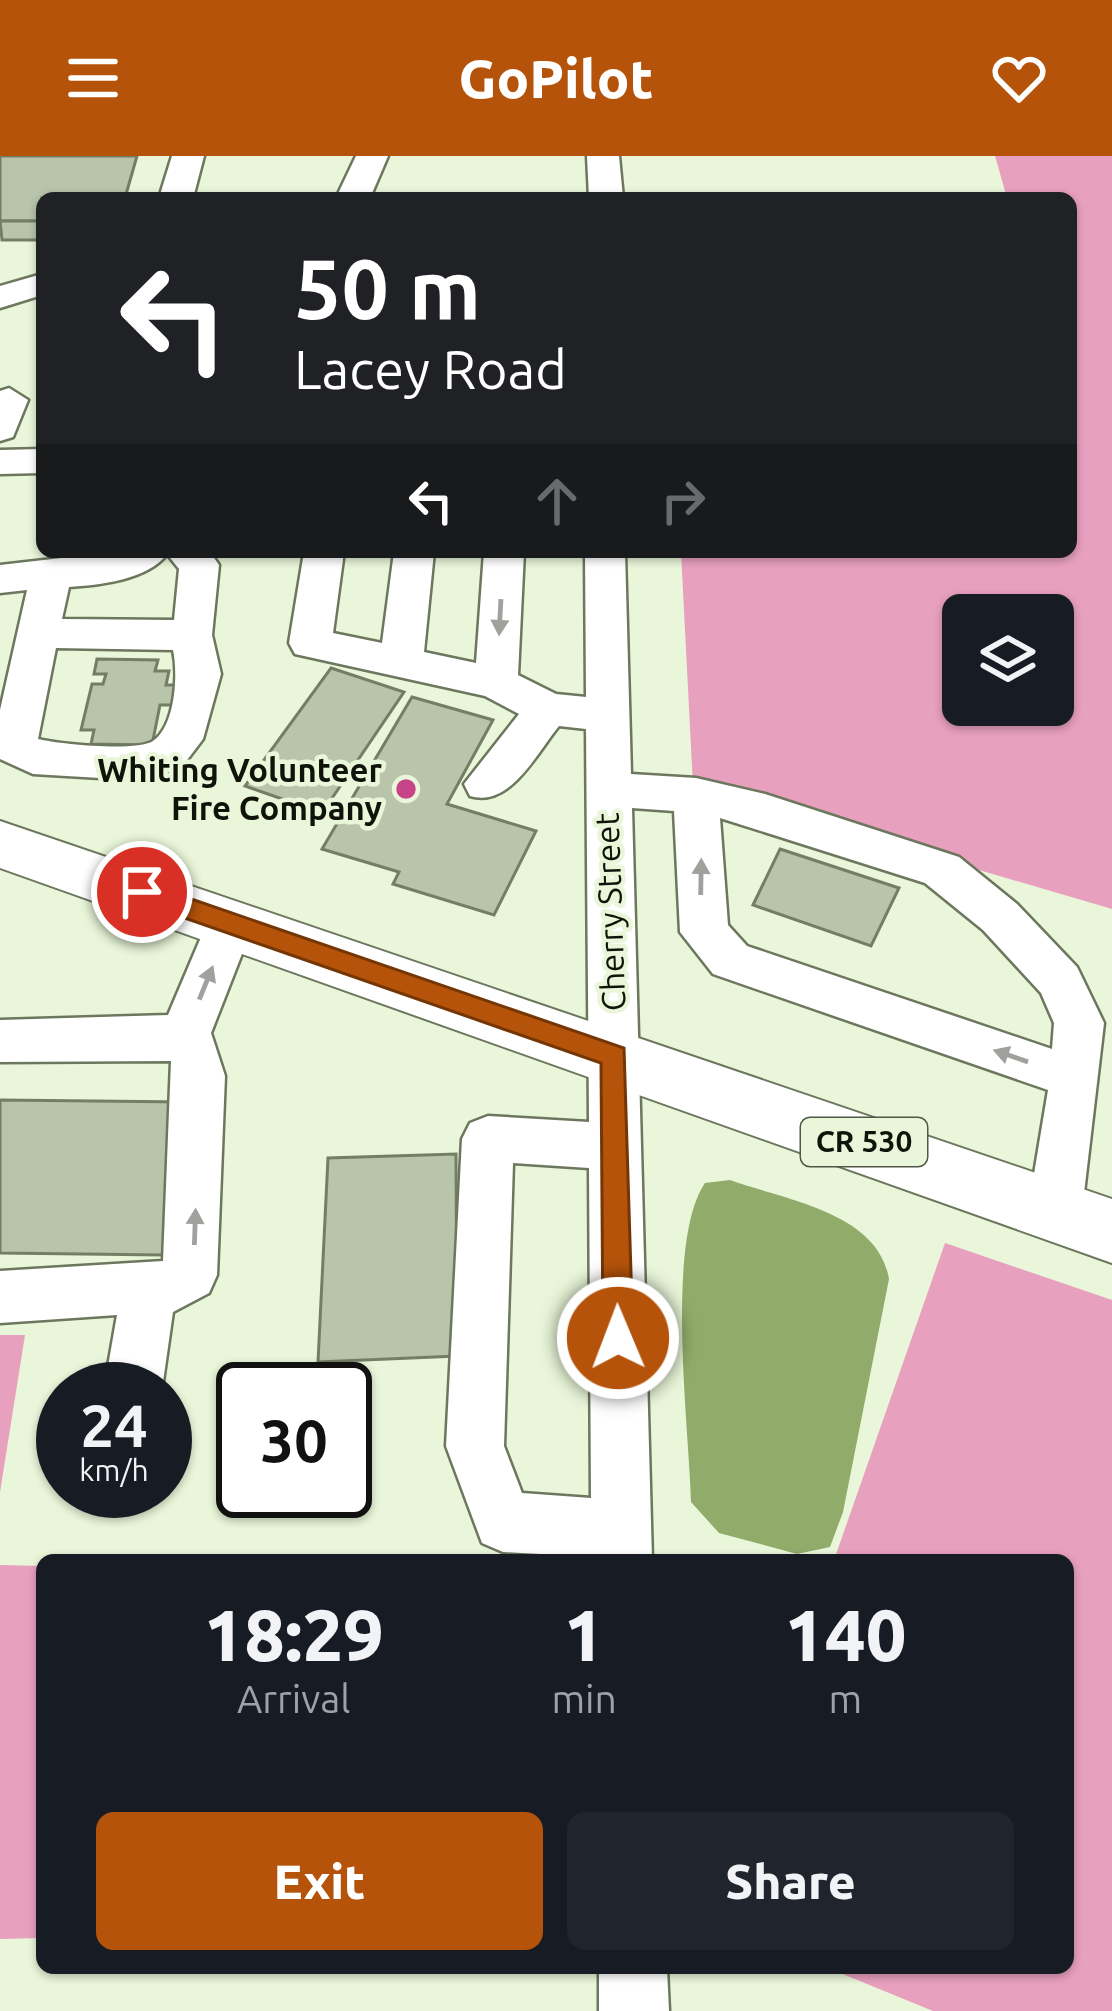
<!DOCTYPE html>
<html lang="en">
<head>
<meta charset="utf-8">
<style>
	body { margin:0; font-family:Ubuntu,sans-serif; background:#20242c; color:#f1f3f6; height:100vh; display:flex; flex-direction:column; font-size:45px; white-space:nowrap }
	* { box-sizing:border-box; margin:0 }
	p { font-size:39px; color:#9ea1a6 }
	.icon { flex:none; width:66px; height:66px; fill:none; stroke:currentColor; stroke-width:2; stroke-linecap:round; stroke-linejoin:round }
	.map { position:relative; flex:1; overflow:hidden }
	.details { position:absolute; left:36px; top:1398px; width:1038px; height:420px; display:flex; flex-direction:column; background:#171b24; border-radius:18px; box-shadow:0 3px 9px #0004 }
	.details>* { flex:none }
	.top-card { position:absolute; left:36px; top:36px; width:1041px; height:366px; border-radius:18px; box-shadow:0 3px 9px #0004; background:#202124; color:#fff; overflow:hidden }
	.controls { position:absolute; left:942px; top:438px; display:grid; gap:24px }
	.controls a { display:grid; place-items:center; width:132px; height:132px; border-radius:18px; background:#171b24; box-shadow:0 3px 9px #0004; font-size:60px }
	.speed { position:absolute; left:36px; top:1206px; display:flex; gap:24px; font-size:60px; font-weight:700; text-align:center }
	.speed>* { display:grid; place-content:center; width:156px; height:156px; border-radius:50%; background:#171b24; box-shadow:0 3px 9px #0004; line-height:1 }
	.speed small { font-size:30px; font-weight:400 }
	.speed .limit { border:6px solid #111; border-radius:18px; background:#fff; color:#111 }
	.pin { position:absolute; display:grid; place-items:center; width:102px; height:102px; color:#fff; margin:-51px; border:6px solid #fff; border-radius:50%; box-shadow:0 3px 12px #0007 }
	.me { position:absolute; width:132px; margin:-66px; rotate:359deg; stroke-linejoin:round; filter:drop-shadow(0 0 9px #0008) }
	.turn { display:flex; align-items:center; gap:42px; height:252px; padding:0 60px; font-size:54px }
	.turn .icon { width:156px; height:156px; stroke-width:2.5 }
	.turn b { display:block; font-size:84px; line-height:102px }
	.lanes { display:flex; align-items:center; height:114px; padding:0 60px; background:#0003; justify-content:center; gap:60px; direction:ltr }
	.lanes .off { opacity:.35 }
	.eta { display:flex; justify-content:space-evenly; align-items:center; height:204px; text-align:center }
	.eta b { font-size:72px; font-weight:800; line-height:84px }
	.action { display:flex; gap:24px; margin-top:auto; padding:24px 60px }
	.action a { flex:1; height:138px; border-radius:18px; background:#b45309; color:#fff; font-size:48px; font-weight:800; line-height:138px; text-align:center }
	.action a+a { background:#20242c; color:#f1f3f6 }
	header { display:flex; justify-content:space-between; align-items:center; height:156px; padding:0 60px; background:#b45309; color:#fff; font-size:54px; font-weight:800 }
	.map>svg:first-child { display:block }
</style>
</head>
<body>
<header><svg class="icon" aria-label="menu" viewBox="0 0 24 24"><path d="M4 6h16M4 12h16M4 18h16"/></svg>GoPilot<svg class="icon" aria-label="heart" viewBox="0 0 24 24"><path d="M12 20l-8-8c-3-5 5-10 8-4 3-6 11-1 8 4z"/></svg></header>
<div class="map">
<svg width="1112" height="1855" viewBox="0 0 1112 1855">
	<rect width="100%" height="100%" fill="#e9f6d9"/>
	<!-- forest -->
	<g fill="#e8a0bf" fill-rule="evenodd">
		<path d="M 995,0 L 1112,0 L 1112,753 L 693,630 L 681,396 L 1071,396 L 1071,42 L 1007,42 ZM 963,459 L 1053,459 L 1053,549 L 963,549 Z"/>
		<polygon points="945,1087 1112,1144 1112,1855 933,1855 828,1812 1068,1812 1068,1404 834,1404"/>
		<polygon points="0,1179 25,1179 0,1336"/>
		<polygon points="0,1409 42,1410 42,1782 0,1783"/>
	</g>
	<!-- water -->
	<path fill="#91ab6a" d="M 730,1024 C 785,1044 878,1056 889,1123 L 843,1356 L 830,1391 L 797,1398 L 719,1377 L 691,1346 C 689,1270 665,1086 705,1027 Z"/>
	<!-- building -->
	<g fill="#b9c5aa" stroke="#737e64" stroke-width="3">
		<polygon points="0,0 137,0 125,42 42,42 42,65 0,65"/>
		<polygon points="0,65 42,65 42,84 2,84"/>
		<polygon points="97,503 158,504 155,515 169,515 166,529 182,529 179,549 160,549 152,589 91,588 94,574 81,574 92,528 103,528 106,518 94,518"/>
		<polygon points="331,512 404,536 322,657 245,630"/>
		<polygon points="412,541 493,564 447,648 536,675 494,759 393,728 399,716 322,693"/>
		<polygon points="780,693 899,732 871,790 753,749"/>
		<polygon points="0,944 187,946 162,1099 0,1097"/>
		<polygon points="456,998 457,1200 318,1206 328,1002"/>
	</g>
	<g fill="none" stroke-linecap="round" stroke-linejoin="round">
		<defs>
			<g id="minor">
				<polygon points="172,0 204,0 193,42 159,42"/>
				<polygon points="356,0 388,0 370,42 336,42"/>
				<polygon points="587,0 619,0 623,42 589,42"/>
				<polygon points="42,118 42,139 0,152 0,130"/>
				<polygon points="9,232 28,244 13,281 0,285 0,235"/>
				<polygon points="42,293 42,317 0,318 0,294"/>
				<path d="M 114,396 L 210,396 L 219,409 L 212,479 L 221,518 L 203,583 L 181,612 L 134,624 L 33,618 L 0,603 L 0,554 L 27,434 L 0,437 L 0,409 ZM 167,398 L 179,413 L 174,464 L 62,463 L 69,431 C 99,429 148,424 167,398 ZM 56,492 L 173,494 C 178,517 176,569 153,585 C 136,596 58,588 38,583 Z"/>
				<path d="M 304,396 L 344,396 L 333,477 L 382,487 L 394,396 L 434,396 L 424,496 L 476,507 L 484,396 L 524,396 L 518,519 L 556,538 L 586,541 L 585,396 L 625,396 L 631,618 L 696,622 L 765,638 L 959,701 L 1017,748 L 1077,811 L 1104,867 L 1082,1054 L 1074,1071 L 1055,1078 L 1036,1071 L 1028,1054 L 1048,934 L 713,818 L 680,776 L 674,655 L 632,652 L 652,1404 L 503,1396 L 482,1387 L 446,1290 L 462,983 L 470,967 L 488,960 L 589,966 L 586,573 L 559,570 C 536,598 510,652 470,640 L 464,628 L 519,558 L 485,540 L 295,498 L 289,487 ZM 720,662 L 925,727 L 983,774 L 1041,837 L 1054,867 L 1052,893 L 747,790 L 728,769 ZM 513,1007 L 589,1012 L 591,1342 L 522,1337 L 504,1290 Z"/>
				<polygon points="230,748 247,753 254,767 211,877 225,920 217,1119 209,1137 173,1156 162,1233 104,1233 117,1159 0,1167 0,1115 163,1105 171,905 0,906 0,864 168,859 213,753"/>
				<polygon points="599,1812 667,1812 669,1855 599,1855"/>
			</g>
			<polygon id="major" points="0,665 1112,1043 1112,1107 0,712"/>
		</defs>
		<!-- minor casing -->
		<use href="#minor" stroke="#6c775e" stroke-width="5"/>
		<!-- major casing -->
		<use href="#major" stroke="#6c775e" stroke-width="4"/>
		<!-- minor -->
		<use href="#minor" fill="#fff" fill-rule="evenodd"/>
		<!-- major -->
		<use href="#major" fill="#fff" fill-rule="evenodd"/>
	</g>
	<!-- one-way arrows -->
	<defs><path id="oneway-solid" d="M-6-.8H1V-3.2L6.5 0L1 3.2V.8H-6Z" transform="scale(3)"/></defs>
	<g fill="#9fa19d">
		<use href="#oneway-solid" transform="translate(500 461) rotate(93)"/>
		<use href="#oneway-solid" transform="translate(701 721) rotate(-89)"/>
		<use href="#oneway-solid" transform="translate(206 827) rotate(-68)"/>
		<use href="#oneway-solid" transform="translate(1011 900) rotate(-161)"/>
		<use href="#oneway-solid" transform="translate(195 1071) rotate(-88)"/>
	</g>
	<!-- route -->
	<polygon fill="#b45309" stroke="#753606" stroke-width="3" points="142,726 624,892 633,1182 629,1192 618,1196 608,1192 603,1182 601,907 133,744 133,729"/>
	<!-- markers -->
	<circle fill="#c84489" stroke="#e9f6d9" stroke-width="4.5" cx="406" cy="633" r="12"/>
	<g text-anchor="middle" stroke-width="9" stroke-linejoin="round" paint-order="stroke">
		<!-- shield labels -->
		<rect fill="#e9f6d9" stroke="#505747" stroke-width="3" x="801" y="962" width="126" height="48" rx="9"/>
		<g font-size="30" font-weight="bold" fill="#0f1309">
			<text x="864" y="996">CR 530</text>
		</g>
		<!-- poi labels -->
		<g font-size="33" font-weight="bold" fill="#0f1309" stroke="#e9f6d9" text-anchor="end">
			<text x="382" y="626">Whiting Volunteer<tspan x="382" dy="38">Fire Company</tspan></text>
		</g>
		<!-- street labels -->
		<g font-size="33" fill="#0f1309" stroke="#e9f6d9">
			<text transform="translate(610 756) rotate(-92)" y="12">Cherry Street</text>
		</g>
	</g>
</svg>
<div class="controls">
<a><svg class="icon" aria-label="layers" viewBox="0 0 24 24"><path d="M12 4l9 5-9 5-9-5zM3 14l9 5 9-5"/></svg></a>
</div>
<div class="speed"><div>24<small>km/h</small></div><div class="limit">30</div></div>
<div class="pin" style="left:142px;top:736px;background:#d93025"><svg class="icon" aria-label="arrive" viewBox="0 0 24 24"><path d="M6 21V4h12l-3 4 3 4H6"/></svg></div>
<svg class="me" style="left:618px;top:1182px" viewBox="-20 -20 40 40"><circle r="17" fill="#b45309" stroke="#fff" stroke-width="3"/><path d="M0-11L8 9 0 5-8 9z" fill="#fff"/></svg>
<div class="top-card">
<div class="turn"><svg class="icon" aria-label="left" viewBox="0 0 24 24"><path d="M17 20v-9H6M10 6l-5 5 5 5"/></svg><div><b>50 m</b>Lacey Road</div></div>
<div class="lanes"><svg class="icon" aria-label="left" viewBox="0 0 24 24"><path d="M17 20v-9H6M10 6l-5 5 5 5"/></svg><svg class="icon off" aria-label="ahead" viewBox="0 0 24 24"><path d="M12 20V5M6 11l6-6 6 6"/></svg><svg class="icon off" aria-label="right" viewBox="0 0 24 24"><path d="M7 20v-9h11M14 6l5 5-5 5"/></svg></div>
</div>
<section class="details">
<div class="eta">
<div><b>18:29</b><p>Arrival</p></div>
<div><b>1</b><p>min</p></div>
<div><b>140</b><p>m</p></div>
</div>
<div class="action"><a>Exit</a><a>Share</a></div>
</section>
</div>
</body>
</html>
